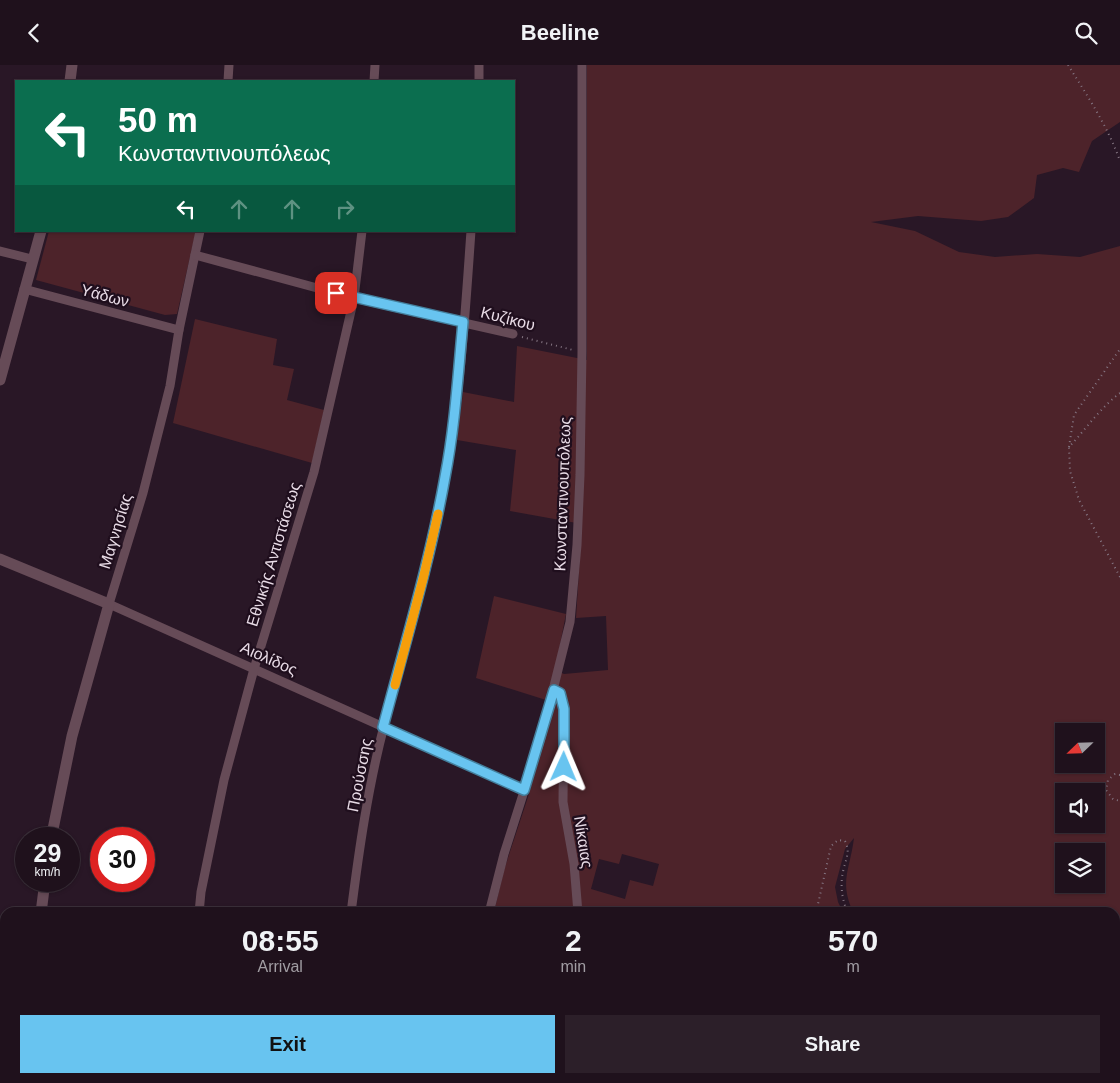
<!DOCTYPE html>
<html lang="en">
<head>
<meta charset="utf-8">
<style>
	body { margin:0; font-family:Helvetica,sans-serif; background:#2c1f29; color:#f1f3f6; height:100vh; display:flex; flex-direction:column; font-size:19px; white-space:nowrap }
	* { box-sizing:border-box; margin:0 }
	p { font-size:16px; color:#a19da3 }
	.icon { flex:none; width:28px; height:28px; fill:none; stroke:currentColor; stroke-width:2; stroke-linecap:round; stroke-linejoin:round }
	.map { position:relative; flex:1; overflow:hidden }
	.details { position:absolute; left:0px; top:842px; width:1120px; height:176px; display:flex; flex-direction:column; background:#1f111c; border-radius:15px 15px 0 0; box-shadow:0 1px 4px #0004,0 0 0 1px #3c313b }
	.details>* { flex:none }
	.hud { position:absolute; left:15px; top:15px; width:500px; height:152px; border-radius:0px; box-shadow:0 1px 4px #0004,0 0 0 1px #3c313b; background:#0b6e4f; color:#fff; overflow:hidden }
	.needle { width:32px; rotate:247deg }
	.buttons { position:absolute; left:1055px; top:658px; display:grid; gap:10px }
	.buttons a { display:grid; place-items:center; width:50px; height:50px; border-radius:0px; background:#1f111c; box-shadow:0 1px 4px #0004,0 0 0 1px #3c313b; font-size:25px }
	.speed { position:absolute; left:15px; top:762px; display:flex; gap:10px; font-size:25px; font-weight:700; text-align:center }
	.speed>* { display:grid; place-content:center; width:65px; height:65px; border-radius:50%; background:#1f111c; box-shadow:0 1px 4px #0004,0 0 0 1px #3c313b; line-height:1 }
	.speed small { font-size:12px; font-weight:400 }
	.speed .limit { border:8px solid #d22; background:#fff; color:#111 }
	.pin { position:absolute; display:grid; place-items:center; width:42px; height:42px; color:#fff; margin:-21px; border-radius:10px; box-shadow:0 2px 8px #0006 }
	.me { position:absolute; width:55px; margin:-28px; rotate:1deg; stroke-linejoin:round; filter:drop-shadow(0 0 4px #0008) }
	.turn { display:flex; align-items:center; gap:18px; height:105px; padding:0 20px; font-size:22px }
	.turn .icon { width:65px; height:65px; stroke-width:2.5 }
	.turn b { display:block; font-size:35px; line-height:42px }
	.lanes { display:flex; align-items:center; height:48px; padding:0 20px; background:#0003; justify-content:center; gap:25px; direction:ltr }
	.lanes .off { opacity:.35 }
	.eta { display:flex; justify-content:space-evenly; align-items:center; height:85px; text-align:center }
	.eta b { font-size:30px; font-weight:700; line-height:35px }
	.button { display:flex; gap:10px; margin-top:auto; padding:10px 20px }
	.button a { flex:1; height:58px; border-radius:0px; background:#68c4f0; color:#111; font-size:20px; font-weight:700; line-height:58px; text-align:center }
	.button a+a { background:#2c1f29; color:#f1f3f6 }
	header { display:flex; justify-content:space-between; align-items:center; height:65px; padding:0 20px; background:#1f111c; font-size:22px; font-weight:700 }
	.map>svg:first-child { display:block }
</style>
</head>
<body>
<header><svg class="icon" aria-label="back" viewBox="0 0 24 24"><path d="M15 5l-7 7 7 7"/></svg>Beeline<svg class="icon" aria-label="search" viewBox="0 0 24 24"><circle cx="10" cy="10" r="6"/><path d="M15 15l6 6"/></svg></header>
<div class="map">
<svg width="1120" height="1018" viewBox="0 0 1120 1018">
	<rect width="100%" height="100%" fill="#291726"/>
	<!-- green -->
	<g fill="#4d232a" fill-rule="evenodd">
		<path d="M 587,0 L 1120,0 L 1120,57 L 1092,76 L 1079,107 L 1063,103 L 1037,110 L 1034,133 L 1008,152 L 981,156 L 918,151 L 871,157 L 915,166 L 959,187 L 995,192 L 1037,189 L 1080,192 L 1120,181 L 1120,1018 L 714,1018 L 714,1014 L 1115,1014 L 1115,848 L 853,847 C 839,816 850,805 854,773 L 845,784 L 835,822 L 838,837 L 843,847 L 494,847 L 504,805 L 528,732 L 554,639 L 546,635 L 476,613 L 494,531 L 566,549 L 555,605 L 564,609 L 608,605 L 606,551 L 576,553 L 582,459 L 510,446 L 516,385 L 457,375 L 463,327 L 514,337 L 517,281 L 587,295 ZM 1064,666 L 1096,666 L 1096,699 L 1064,699 ZM 1064,726 L 1096,726 L 1096,759 L 1064,759 ZM 1064,786 L 1096,786 L 1096,819 L 1064,819 ZM 622,789 L 659,799 L 653,821 L 630,815 L 625,834 L 591,824 L 599,794 L 619,799 Z"/>
		<polygon points="49,166 196,166 177,249 165,250 36,215"/>
		<polygon points="195,254 277,274 273,300 294,304 287,335 324,345 312,398 173,358"/>
		<polygon points="0,971 5,971 5,1014 26,1014 26,1018 0,1018"/>
		<polygon points="509,1014 567,1014 580,1018 498,1018"/>
		<polygon points="585,1014 678,1014 678,1018 584,1018"/>
	</g>
	<g fill="none" stroke-linecap="round" stroke-linejoin="round">
		<!-- path -->
		<g stroke="#857683" stroke-width="2" stroke-dasharray="1 4" stroke-linecap="butt">
			<path d="M 1068,0 C 1087,30 1108,62 1120,96"/>
			<polyline points="522,272 573,285"/>
			<path d="M 1120,328 C 1100,343 1086,364 1069,382 L 1070,406 L 1079,435 L 1120,512"/>
			<polyline points="1069,382 1074,350 1120,284"/>
			<polyline points="1120,710 1115,709 1108,715 1106,725 1113,734 1120,736"/>
			<path d="M 816,848 L 831,781 L 838,775 L 845,776 C 851,787 845,796 843,807 C 840,820 842,836 848,848"/>
			<polyline points="1115,866 1120,860"/>
			<polyline points="775,1014 775,1018"/>
			<polyline points="794,1014 796,1018"/>
			<polyline points="834,1014 836,1018"/>
		</g>
		<!-- minor -->
		<g stroke="#664b57" stroke-width="9">
			<polyline points="228,16 229,0"/>
			<polyline points="374,16 375,0"/>
			<polyline points="479,16 479,0"/>
			<polyline points="200,166 179,265 170,321 143,428 109,539 524,725"/>
			<polyline points="0,186 32,194"/>
			<polyline points="195,190 354,233 513,269"/>
			<polyline points="24,224 179,265"/>
			<polyline points="554,625 560,628 564,644 563,737 574,799 578,848"/>
			<polyline points="199,848 201,827 224,715 254,604 314,407 354,233 362,166"/>
			<path d="M 351,848 C 359,785 368,722 384,661 C 404,581 428,503 443,422 C 460,339 465,250 471,166"/>
			<polyline points="489,848 504,789 541,673 570,557 577,480 580,410 582,287 582,0"/>
			<polyline points="0,965 5,965"/>
			<polyline points="482,1014 482,1018"/>
			<polyline points="590,1014 596,1018"/>
			<polyline points="191,1018 191,1014"/>
			<polyline points="336,1018 336,1014"/>
			<polyline points="639,1018 645,1014"/>
		</g>
		<!-- tertiary -->
		<g stroke="#664b57" stroke-width="11">
			<polyline points="70,16 72,0"/>
			<polyline points="0,315 41,166"/>
			<polyline points="0,494 109,539 72,671 51,774"/>
			<polyline points="41,848 45,816"/>
			<polyline points="30,1018 30,1014"/>
		</g>
	</g>
	<g fill="none" stroke-linecap="round" stroke-linejoin="round">
		<defs>
			<path id="route" d="M 336,228 L 463,257 C 458,309 455,361 445,412 C 430,496 405,579 383,662 L 524,725 L 554,625 L 560,628 L 564,644 L 564,702"/>
		</defs>
		<!-- route casing -->
		<use href="#route" stroke="#447f9c" stroke-width="12"/>
		<!-- route -->
		<use href="#route" stroke="#68c4f0" stroke-width="9"/>
		<!-- slow -->
		<polyline stroke="#f59e0b" stroke-width="9" points="395,620 423,514 438,449"/>
	</g>
	<g text-anchor="middle" stroke-width="4.5" stroke-linejoin="round" paint-order="stroke">
		<!-- street labels -->
		<g font-size="16" fill="#e8dbe6" stroke="#1f0e1d">
			<text transform="translate(105 230) rotate(15)" y="6">Υάδων</text>
			<text transform="translate(508 253) rotate(14)" y="6">Κυζίκου</text>
			<text transform="translate(562 429) rotate(-88)" y="6">Κωνσταντινουπόλεως</text>
			<text transform="translate(115 466) rotate(-73)" y="6">Μαγνησίας</text>
			<text transform="translate(273 489) rotate(-73)" y="6">Εθνικής Αντιστάσεως</text>
			<text transform="translate(269 593) rotate(24)" y="6">Αιολίδος</text>
			<text transform="translate(359 710) rotate(-79)" y="6">Προύσσης</text>
			<text transform="translate(584 777) rotate(81)" y="6">Νίκαιας</text>
		</g>
	</g>
</svg>
<div class="buttons">
<a><svg class="needle" viewBox="-14 -14 28 28"><path d="M0-13l5 13h-10z" fill="#e53935"/><path d="M0 13l5-13h-10z" fill="#a19da3"/></svg></a>
<a><svg class="icon" aria-label="sound" viewBox="0 0 24 24"><path d="M4 9h4l5-4v14l-5-4H4zM17 9q2 3 0 6"/></svg></a>
<a><svg class="icon" aria-label="layers" viewBox="0 0 24 24"><path d="M12 4l9 5-9 5-9-5zM3 14l9 5 9-5"/></svg></a>
</div>
<div class="speed"><div>29<small>km/h</small></div><div class="limit">30</div></div>
<div class="pin" style="left:336px;top:228px;background:#d93025"><svg class="icon" aria-label="arrive" viewBox="0 0 24 24"><path d="M6 21V4h12l-3 4 3 4H6"/></svg></div>
<svg class="me" style="left:564px;top:702px" viewBox="-20 -20 40 40"><path d="M0-17L14 15 0 8-14 15z" fill="#68c4f0" stroke="#fff" stroke-width="4"/></svg>
<div class="hud">
<div class="turn"><svg class="icon" aria-label="left" viewBox="0 0 24 24"><path d="M17 20v-9H6M10 6l-5 5 5 5"/></svg><div><b>50 m</b>Κωνσταντινουπόλεως</div></div>
<div class="lanes"><svg class="icon" aria-label="left" viewBox="0 0 24 24"><path d="M17 20v-9H6M10 6l-5 5 5 5"/></svg><svg class="icon off" aria-label="ahead" viewBox="0 0 24 24"><path d="M12 20V5M6 11l6-6 6 6"/></svg><svg class="icon off" aria-label="ahead" viewBox="0 0 24 24"><path d="M12 20V5M6 11l6-6 6 6"/></svg><svg class="icon off" aria-label="right" viewBox="0 0 24 24"><path d="M7 20v-9h11M14 6l5 5-5 5"/></svg></div>
</div>
<section class="details">
<div class="eta">
<div><b>08:55</b><p>Arrival</p></div>
<div><b>2</b><p>min</p></div>
<div><b>570</b><p>m</p></div>
</div>
<div class="button"><a>Exit</a><a>Share</a></div>
</section>
</div>
</body>
</html>
